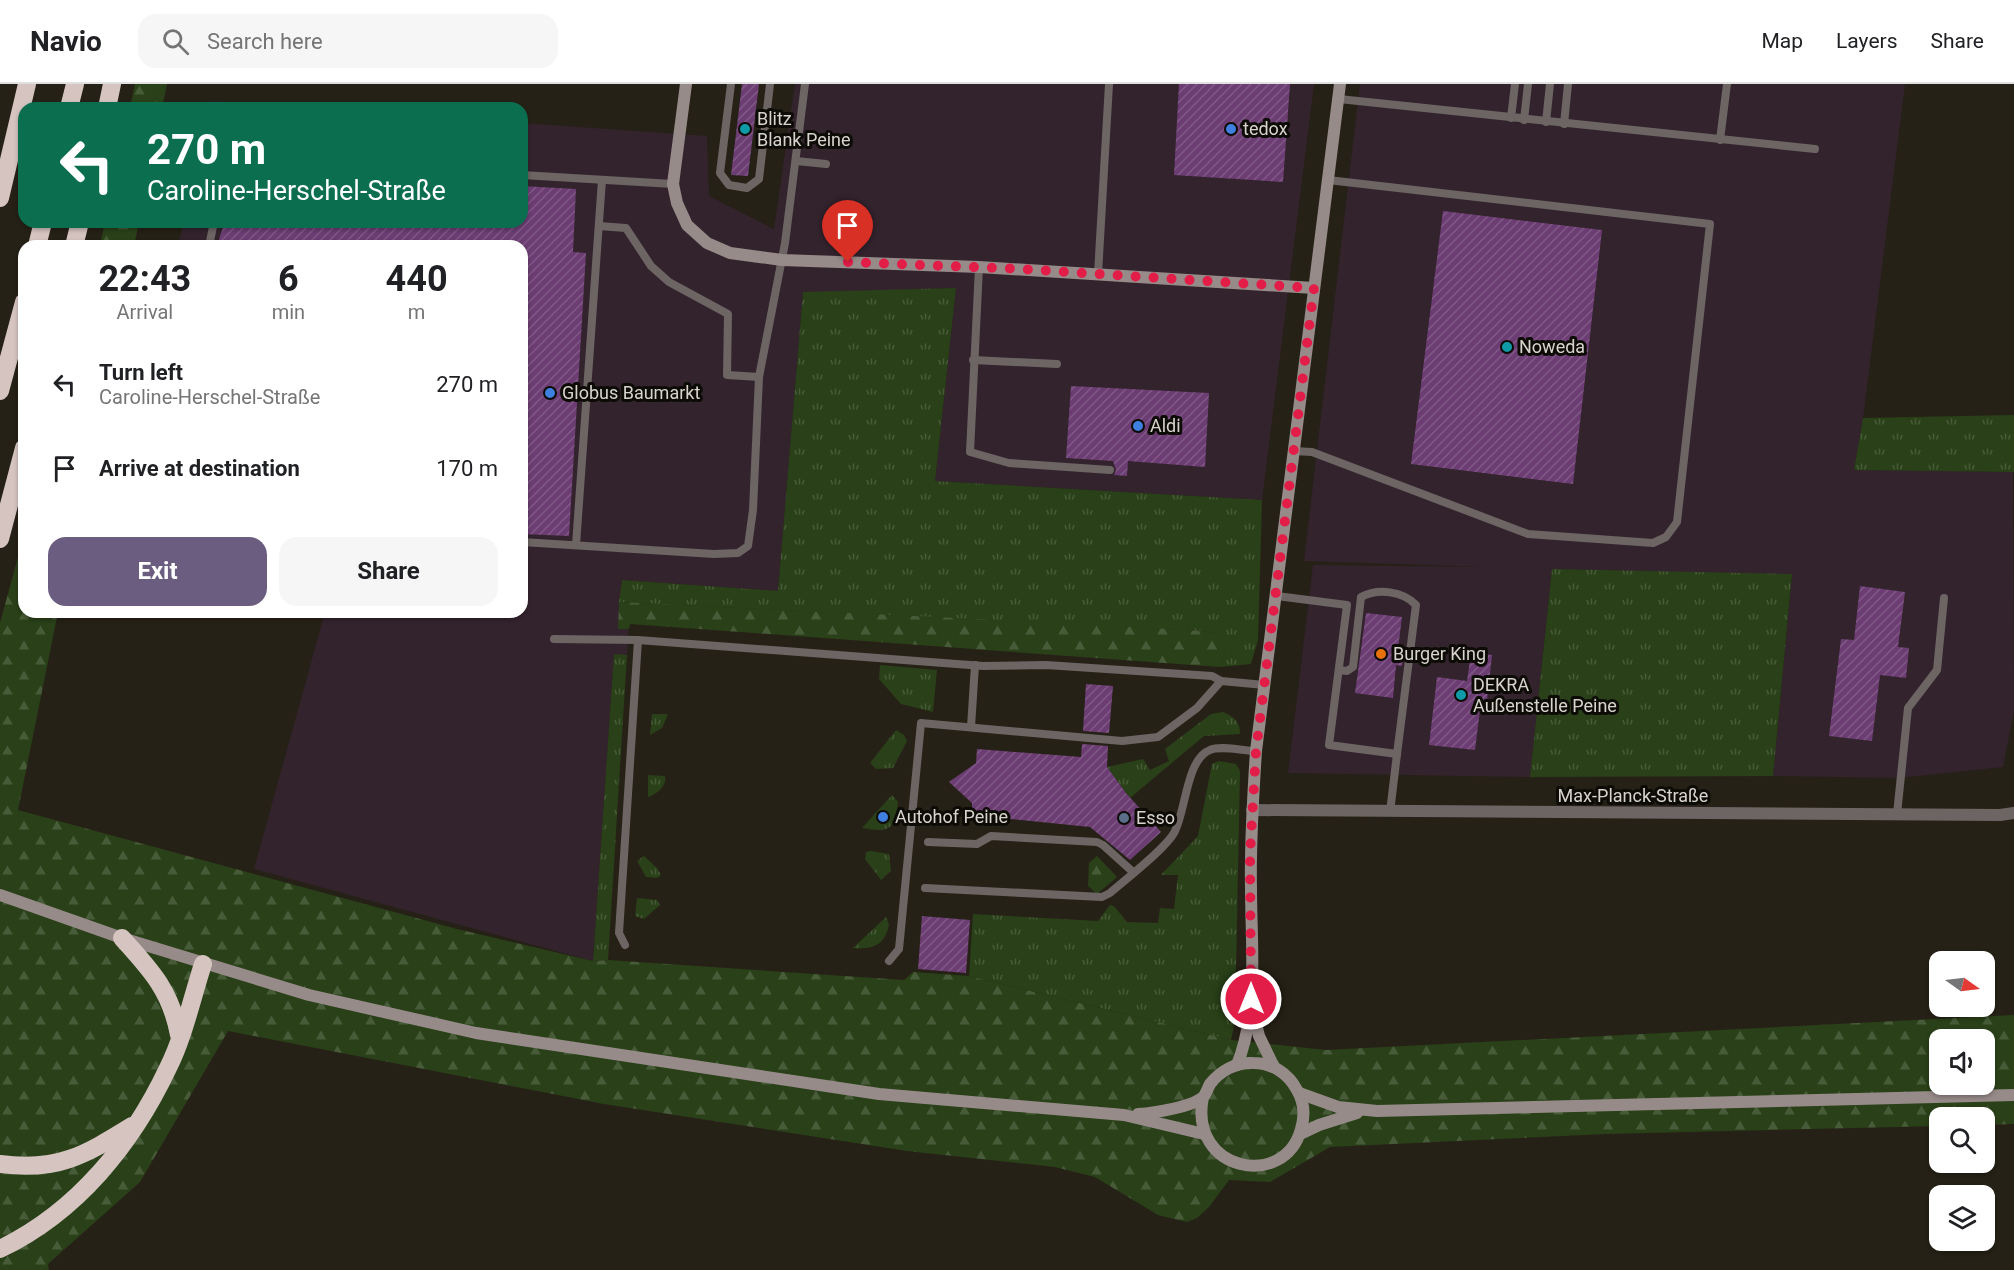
<!DOCTYPE html>
<html lang="en">
<head>
<meta charset="utf-8">
<style>
	body { margin:0; font-family:Roboto,sans-serif; background:#f6f6f6; color:#202124; height:100vh; display:flex; flex-direction:column; font-size:22px; white-space:nowrap }
	* { box-sizing:border-box; margin:0 }
	p { font-size:20px; color:#757577 }
	.icon { flex:none; width:33px; height:33px; fill:none; stroke:currentColor; stroke-width:2; stroke-linecap:round; stroke-linejoin:round }
	.map { position:relative; flex:1; overflow:hidden }
	.side { position:absolute; left:18px; top:156px; width:510px; height:378px; display:flex; flex-direction:column; background:#fff; border-radius:18px; box-shadow:0 2px 4px #0004 }
	.side>* { flex:none }
	.guide { position:absolute; left:18px; top:18px; width:510px; height:126px; border-radius:18px; box-shadow:0 2px 4px #0004; background:#0b6e4f; color:#fff; overflow:hidden }
	.needle { width:39px; rotate:104deg }
	.fabs { position:absolute; left:1929px; top:867px; display:grid; gap:12px }
	.fabs a { display:grid; place-items:center; width:66px; height:66px; border-radius:12px; background:#fff; box-shadow:0 2px 4px #0004; font-size:30px }
	.pin { position:absolute; display:grid; place-items:center; width:51px; height:51px; color:#fff; margin:-62px -26px; border-radius:50% 50% 50% 0; rotate:-45deg; box-shadow:0 0 6px #0007 }
	.pin .icon { rotate:45deg }
	.me { position:absolute; width:66px; margin:-33px; rotate:0deg; stroke-linejoin:round; filter:drop-shadow(0 0 4px #0008) }
	.turn { display:flex; align-items:center; gap:21px; height:126px; padding:0 30px; font-size:27px }
	.turn .icon { width:78px; height:78px; stroke-width:2.5 }
	.turn b { display:block; font-size:42px; line-height:51px }
	.eta { display:flex; justify-content:space-evenly; align-items:center; height:102px; text-align:center }
	.eta b { font-size:36px; font-weight:700; line-height:42px }
	.cta { display:flex; gap:12px; margin-top:auto; padding:12px 30px }
	.cta a { flex:1; height:69px; border-radius:18px; background:#6a5d80; color:#fff; font-size:24px; font-weight:700; line-height:69px; text-align:center }
	.cta a+a { background:#f6f6f6; color:#202124 }
	ul { padding:0; list-style:none }
	li { display:flex; align-items:center; gap:18px; height:84px; padding:0 30px }
	li div { flex:1 }
	li b { display:block; font-size:22px }
	li em { font-style:normal }
	header { display:flex; align-items:center; gap:36px; box-sizing:border-box; height:84px; padding:0 30px; background:#fff; border-bottom:2px solid #e0e0e0 }
	header strong { font-size:28px }
	nav { display:flex; gap:33px; margin-inline-start:auto; font-size:21px }
	.search { width:420px; height:54px; background:#f6f6f6; display:flex; align-items:center; gap:15px; box-sizing:border-box; padding:0 21px; border-radius:18px; color:#757577; font-size:22px }
	.map>svg:first-child { display:block }
</style>
</head>
<body>
<header>
<strong>Navio</strong>
<div class="search"><svg class="icon" aria-label="search" viewBox="0 0 24 24"><circle cx="10" cy="10" r="6"/><path d="M15 15l6 6"/></svg>Search here</div>
<nav><a>Map</a><a>Layers</a><a>Share</a></nav>
</header>
<div class="map">
<svg width="2014" height="1186" viewBox="0 0 2014 1186">
	<defs>
		<pattern id="grass-tufts" width="24" height="20" patternUnits="userSpaceOnUse" patternTransform="scale(1.5)"><rect width="24" height="20" fill="#294018"/><path d="M3 7l-1-3M5 7V3M7 7l1-3M15 17l-1-3M17 17v-4M19 17l1-3" fill="none" stroke="#475b38"/></pattern>
		<pattern id="forest-firs" width="22" height="20" patternUnits="userSpaceOnUse" patternTransform="scale(1.5)"><rect width="22" height="20" fill="#294018"/><path d="M5 1l3.5 6h-7zM16 11l3.5 6h-7z" fill="#475b38"/></pattern>
		<pattern id="building-hatch" width="6" height="6" patternUnits="userSpaceOnUse" patternTransform="scale(1.5)"><rect width="6" height="6" fill="#6c3d73"/><path d="M-1 1l2-2M0 6l6-6M5 7l2-2" fill="none" stroke="#805886"/></pattern>
	</defs>
	<rect width="100%" height="100%" fill="#262116"/>
	<!-- commercial -->
	<g fill="#33232d">
		<polygon points="795,0 1314,0 1262,416 935,397 956,204 803,209 778,507 622,496 619,518 629,540 627,571 614,571 593,877 254,785 325,528 522,528 522,162 178,162 184,138 522,138 522,39 707,52 709,112 774,145"/>
		<polygon points="1360,0 1905,0 1863,334 1854,386 2013,388 2014,627 2003,683 1899,694 1773,692 1792,491 1552,485 1530,693 1288,689 1313,481 1488,483 1304,477"/>
		<polygon points="212,17 310,24 211,24"/>
	</g>
	<!-- grass -->
	<g fill="url(#grass-tufts)">
		<polygon points="956,204 935,397 1262,416 1258,556 1251,580 1220,583 1225,568 1239,554 1202,547 619,518 622,496 778,507 803,208"/>
		<polygon points="2014,331 2014,388 1854,386 1863,334"/>
		<polygon points="1552,485 1792,490 1773,692 1530,693"/>
		<polygon points="614,570 627,571 608,876 593,877"/>
		<polygon points="880,581 937,586 933,628 901,620 879,595"/>
		<path d="M 1223,628 C 1234,633 1240,637 1240,650 L 1204,652 L 1130,714 L 1107,683 L 1143,675 L 1150,686 L 1169,677 L 1165,665 L 1211,630 Z"/>
		<polygon points="652,630 668,630 662,644 650,651"/>
		<polygon points="896,646 904,651 907,657 893,684 876,685 870,679"/>
		<polygon points="1219,677 1236,680 1240,687 1235,937 1231,956 969,892 973,830 1098,837 1110,821 1114,822 1127,838 1158,839 1160,824 1174,825 1178,791 1161,791 1198,752 1212,680"/>
		<path d="M 648,691 L 665,692 C 667,702 657,710 648,713 Z"/>
		<path d="M 892,711 L 898,718 C 894,746 890,749 862,744 Z"/>
		<polygon points="871,767 889,770 891,787 881,796 865,775 866,768"/>
		<polygon points="644,772 657,784 661,791 657,794 646,793 637,777"/>
		<polygon points="637,814 657,816 660,821 644,835 635,832"/>
		<path d="M 886,833 L 889,841 C 885,861 872,866 853,864 Z"/>
	</g>
	<!-- forest -->
	<g fill="url(#forest-firs)" fill-rule="evenodd">
		<polygon points="135,0 167,0 162,24 130,24"/>
		<polygon points="105,138 139,138 134,162 100,162"/>
		<path d="M 24,451 L 24,528 L 58,528 L 18,726 L 457,845 L 593,877 L 608,876 L 904,896 L 913,888 L 969,892 L 1231,956 L 1326,966 L 2014,931 L 2014,1040 L 1985,1041 L 1984,1034 L 1940,1034 L 1939,1042 L 1606,1050 L 1330,1063 L 1270,1098 L 1229,1096 L 1209,1123 L 1197,1134 L 1187,1138 L 1158,1131 L 1095,1093 L 1055,1083 L 907,1067 L 604,1020 L 228,947 L 140,1098 L 48,1180 L 49,1186 L 0,1186 L 0,539 ZM 1940,956 L 1984,956 L 1984,1000 L 1940,1000 Z"/>
		<polygon points="619,518 1081,540 1202,547 1240,554 1236,566 1225,568 1220,583 630,540 629,545 618,545"/>
		<polygon points="1097,772 1117,793 1097,810 1088,802 1089,779"/>
	</g>
	<!-- building -->
	<g fill="url(#building-hatch)">
		<polygon points="742,0 759,0 748,92 731,91"/>
		<polygon points="1179,0 1290,0 1283,98 1174,91"/>
		<polygon points="522,102 576,105 573,168 586,169 569,452 522,450 522,162 223,162 219,155 225,138 522,138"/>
		<polygon points="1443,127 1602,146 1573,400 1411,380"/>
		<polygon points="1071,302 1209,309 1205,383 1128,377 1127,392 1114,391 1116,386 1113,377 1066,374"/>
		<polygon points="1860,502 1905,508 1898,563 1909,564 1906,594 1880,591 1872,657 1829,652 1841,555 1854,556"/>
		<polygon points="1366,529 1402,533 1398,565 1404,566 1402,582 1396,581 1393,614 1355,609"/>
		<polygon points="1471,569 1492,571 1486,626 1480,626 1475,666 1429,661 1437,593 1467,597"/>
		<polygon points="1086,600 1113,602 1109,649 1083,647"/>
		<polygon points="1082,660 1108,662 1107,683 1126,709 1161,748 1130,776 1090,743 972,731 972,719 949,698 976,679 977,665 1081,673"/>
		<polygon points="922,832 970,836 966,889 918,885"/>
	</g>
	<g fill="none" stroke-linecap="round" stroke-linejoin="round">
		<!-- lane -->
		<g stroke="#6c6564" stroke-width="8">
			<polyline points="731,0 720,89 729,101 747,104 759,95 770,0"/>
			<polyline points="1339,15 1815,65"/>
			<polyline points="1511,34 1515,0"/>
			<polyline points="1524,36 1528,0"/>
			<polyline points="1546,38 1550,0"/>
			<polyline points="1564,40 1568,0"/>
			<polyline points="1720,56 1727,0"/>
			<polyline points="796,77 826,80"/>
			<polyline points="522,91 673,100"/>
			<polyline points="599,142 626,144 651,182 669,198 728,230 727,291 759,293"/>
			<polyline points="209,162 214,138"/>
			<polyline points="979,183 970,368 1009,379 1110,386"/>
			<polyline points="1098,190 1109,0"/>
			<polyline points="973,276 1057,280"/>
			<polyline points="1294,367 1312,368 1528,450 1653,459 1666,453 1677,438 1710,140 1328,96"/>
			<polyline points="522,458 714,470 738,469 748,462 753,426 759,293 785,159 805,0"/>
			<polyline points="576,461 602,96"/>
			<polyline points="1277,512 1347,521 1329,661 1397,670 1390,728"/>
			<polyline points="554,555 638,556 983,582 1046,581 1212,592 1221,597 1265,601"/>
			<path d="M 1339,586 L 1347,587 L 1353,583 L 1361,513 C 1378,504 1403,507 1416,521 L 1397,670"/>
			<polyline points="971,643 975,581"/>
			<polyline points="1897,730 1908,624 1937,586 1944,514"/>
			<polyline points="928,758 977,760 991,752 1097,758 1103,761 1133,788"/>
			<path d="M 925,804 L 1102,813 L 1110,809 C 1126,795 1165,765 1174,749 C 1186,728 1186,675 1210,666 C 1221,661 1244,667 1256,667"/>
			<polyline points="625,861 619,849 638,556"/>
			<polyline points="889,877 899,865 921,639 1122,657 1158,653 1197,624 1221,597"/>
		</g>
		<!-- street -->
		<polyline stroke="#6c6564" stroke-width="12" points="1252,726 2000,731 2014,729"/>
		<!-- secondary -->
		<g stroke="#978b89" stroke-width="12">
			<polyline points="686,0 673,100 677,119 687,141 707,159 730,169 782,176 979,183 1314,204"/>
			<polyline points="0,811 122,854 309,911 476,949 879,1010 1124,1031 1204,1050"/>
			<polyline points="1253,928 1259,952 1274,983"/>
			<path d="M 1237,981 C 1259,926 1251,862 1251,804 C 1250,758 1253,713 1256,667 L 1340,0"/>
			<polyline points="1299,1009 1338,1023 1377,1027 2014,1011"/>
			<path d="M 1138,1030 C 1153,1029 1194,1023 1204,1012 C 1206,1009 1208,1004 1210,1000 C 1220,987 1236,978 1253,979 C 1272,979 1288,989 1297,1006 C 1304,1018 1305,1032 1301,1045 C 1285,1106 1188,1088 1203,1013"/>
			<polyline points="1300,1050 1319,1041 1357,1029"/>
		</g>
		<!-- highway -->
		<g stroke="#d6c4c1" stroke-width="18">
			<polyline points="69,24 75,0"/>
			<polyline points="107,24 112,0"/>
			<polyline points="0,114 27,0"/>
			<polyline points="37,162 43,138"/>
			<polyline points="74,162 80,138"/>
			<polyline points="0,307 24,218"/>
			<polyline points="0,455 24,364"/>
			<path d="M 122,854 C 151,886 171,907 179,951"/>
			<path d="M 0,1080 C 57,1088 85,1071 132,1042"/>
			<path d="M 0,1165 C 77,1128 132,1060 168,984 C 184,952 192,914 203,880"/>
		</g>
	</g>
	<g fill="none" stroke-linecap="round" stroke-linejoin="round">
		<!-- route -->
		<polyline stroke="#e11d48" stroke-width="10" stroke-dasharray="0 18" points="848,178 1021,185 1314,204 1256,667 1250,771 1251,915"/>
	</g>
	<!-- markers -->
	<g fill="#0f9aa8" stroke="#0d0b06" stroke-width="2">
		<circle cx="745" cy="45" r="6"/>
		<circle cx="1507" cy="263" r="6"/>
		<circle cx="1461" cy="611" r="6"/>
	</g>
	<g fill="#3f7fe0" stroke="#0d0b06" stroke-width="2">
		<circle cx="1231" cy="45" r="6"/>
		<circle cx="550" cy="309" r="6"/>
		<circle cx="1138" cy="342" r="6"/>
		<circle cx="883" cy="733" r="6"/>
	</g>
	<circle fill="#e8710a" stroke="#0d0b06" stroke-width="2" cx="1381" cy="570" r="6"/>
	<circle fill="#5c6f8a" stroke="#0d0b06" stroke-width="2" cx="1124" cy="734" r="6"/>
	<g text-anchor="middle" stroke-width="6" stroke-linejoin="round" paint-order="stroke">
		<!-- poi labels -->
		<g font-size="18" fill="#d8d4cd" stroke="#0d0b06" text-anchor="start">
			<text x="757" y="41">Blitz<tspan x="757" dy="21">Blank Peine</tspan></text>
			<text x="1243" y="51">tedox</text>
			<text x="1519" y="269">Noweda</text>
			<text x="562" y="315">Globus Baumarkt</text>
			<text x="1150" y="348">Aldi</text>
			<text x="1393" y="576">Burger King</text>
			<text x="1473" y="607">DEKRA<tspan x="1473" dy="21">Außenstelle Peine</tspan></text>
			<text x="895" y="739">Autohof Peine</text>
			<text x="1136" y="740">Esso</text>
		</g>
		<!-- street labels -->
		<g font-size="18" fill="#d8d4cd" stroke="#0d0b06">
			<text x="1633" y="718">Max-Planck-Straße</text>
		</g>
	</g>
</svg>
<div class="fabs">
<a><svg class="needle" viewBox="-14 -14 28 28"><path d="M0-13l5 13h-10z" fill="#e53935"/><path d="M0 13l5-13h-10z" fill="#757577"/></svg></a>
<a><svg class="icon" aria-label="sound" viewBox="0 0 24 24"><path d="M4 9h4l5-4v14l-5-4H4zM17 9q2 3 0 6"/></svg></a>
<a><svg class="icon" aria-label="search" viewBox="0 0 24 24"><circle cx="10" cy="10" r="6"/><path d="M15 15l6 6"/></svg></a>
<a><svg class="icon" aria-label="layers" viewBox="0 0 24 24"><path d="M12 4l9 5-9 5-9-5zM3 14l9 5 9-5"/></svg></a>
</div>
<div class="pin" style="left:848px;top:178px;background:#d93025"><svg class="icon" aria-label="arrive" viewBox="0 0 24 24"><path d="M6 21V4h12l-3 4 3 4H6"/></svg></div>
<svg class="me" style="left:1251px;top:915px" viewBox="-20 -20 40 40"><circle r="17" fill="#e11d48" stroke="#fff" stroke-width="3"/><path d="M0-11L8 9 0 5-8 9z" fill="#fff"/></svg>
<div class="guide">
<div class="turn"><svg class="icon" aria-label="left" viewBox="0 0 24 24"><path d="M17 20v-9H6M10 6l-5 5 5 5"/></svg><div><b>270 m</b>Caroline-Herschel-Straße</div></div>
</div>
<section class="side">
<div class="eta">
<div><b>22:43</b><p>Arrival</p></div>
<div><b>6</b><p>min</p></div>
<div><b>440</b><p>m</p></div>
</div>
<ul>
<li><svg class="icon" aria-label="left" viewBox="0 0 24 24"><path d="M17 20v-9H6M10 6l-5 5 5 5"/></svg><div><b>Turn left</b><p>Caroline-Herschel-Straße</p></div><em>270 m</em></li>
<li><svg class="icon" aria-label="arrive" viewBox="0 0 24 24"><path d="M6 21V4h12l-3 4 3 4H6"/></svg><div><b>Arrive at destination</b></div><em>170 m</em></li>
</ul>
<div class="cta"><a>Exit</a><a>Share</a></div>
</section>
</div>
</body>
</html>
